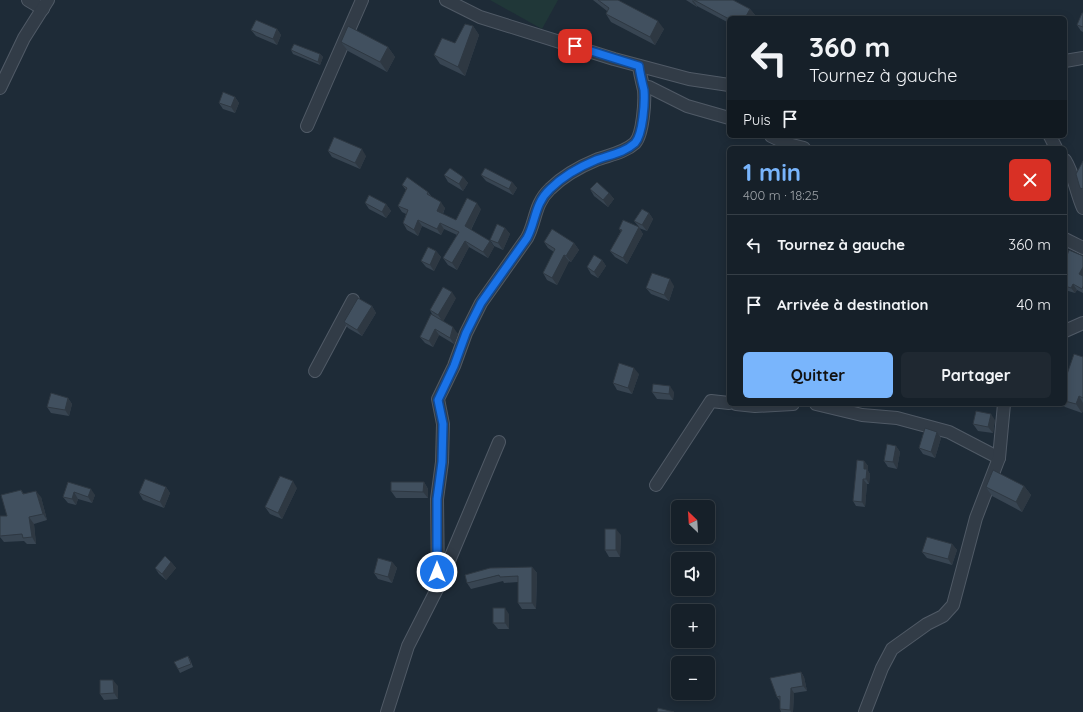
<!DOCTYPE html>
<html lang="fr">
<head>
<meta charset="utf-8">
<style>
	body { margin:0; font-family:Quicksand,sans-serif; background:#1f2831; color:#f1f3f6; height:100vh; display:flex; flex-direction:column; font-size:15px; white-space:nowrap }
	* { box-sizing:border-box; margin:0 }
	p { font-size:13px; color:#9ea3a8 }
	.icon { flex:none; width:22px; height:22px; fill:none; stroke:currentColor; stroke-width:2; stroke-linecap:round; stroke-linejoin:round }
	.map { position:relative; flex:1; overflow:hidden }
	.side { position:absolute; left:727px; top:146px; width:340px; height:260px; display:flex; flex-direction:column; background:#162029; border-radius:6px; box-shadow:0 2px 10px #0003,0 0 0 1px #353e46 }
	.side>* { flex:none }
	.guide { position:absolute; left:727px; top:16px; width:340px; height:122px; border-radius:6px; box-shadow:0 2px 10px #0003,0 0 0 1px #353e46; background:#162029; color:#f1f3f6; overflow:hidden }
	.needle { width:26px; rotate:335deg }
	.tools { position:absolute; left:671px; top:500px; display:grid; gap:8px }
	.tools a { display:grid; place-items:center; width:44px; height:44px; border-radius:6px; background:#162029; box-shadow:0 2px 10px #0003,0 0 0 1px #353e46; font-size:20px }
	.pin { position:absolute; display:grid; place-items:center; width:34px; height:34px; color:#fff; margin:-17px; border-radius:8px; box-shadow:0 2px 6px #0006 }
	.me { position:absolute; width:44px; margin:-22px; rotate:0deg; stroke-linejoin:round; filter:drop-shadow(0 0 3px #0008) }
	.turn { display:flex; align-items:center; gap:14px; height:84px; padding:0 16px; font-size:18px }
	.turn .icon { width:52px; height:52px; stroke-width:2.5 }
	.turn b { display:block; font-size:28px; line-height:34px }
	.then { display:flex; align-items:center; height:38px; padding:0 16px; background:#0003; gap:8px; font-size:15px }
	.round { display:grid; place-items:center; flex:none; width:42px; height:42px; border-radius:6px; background:#1f2831 }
	.overview { display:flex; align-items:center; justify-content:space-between; height:68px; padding:0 16px }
	h1 { font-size:24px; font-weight:700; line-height:30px; color:#79b5fc }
	.action { display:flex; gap:8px; margin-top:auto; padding:8px 16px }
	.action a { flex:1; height:46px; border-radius:6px; background:#79b5fc; color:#111; font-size:16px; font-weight:700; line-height:46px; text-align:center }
	.action a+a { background:#1f2831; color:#f1f3f6 }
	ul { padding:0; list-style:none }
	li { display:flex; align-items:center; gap:12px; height:60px; padding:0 16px; border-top:1px solid #353e46 }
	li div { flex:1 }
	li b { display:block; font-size:15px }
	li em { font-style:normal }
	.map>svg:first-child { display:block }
</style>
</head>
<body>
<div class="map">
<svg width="1083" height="712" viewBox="0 0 1083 712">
	<rect width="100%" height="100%" fill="#1e2b37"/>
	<!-- green -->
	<polygon fill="#203738" points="490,0 558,0 542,29"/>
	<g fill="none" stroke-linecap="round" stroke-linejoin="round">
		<defs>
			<g id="minor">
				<polyline points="28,0 43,9"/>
				<polyline points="446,0 480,17 614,59 689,79 729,85"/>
				<polyline points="1065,61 1083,58"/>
				<polyline points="649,87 687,106 729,118"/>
				<polyline points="0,88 24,38 48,0"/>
				<polyline points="307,126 362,0"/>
				<polyline points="771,136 788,144 804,148"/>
				<polyline points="1050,136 1056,148"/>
				<path d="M 1065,160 C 1074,174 1076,193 1083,208"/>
				<polyline points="1065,239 1083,248"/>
				<polyline points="1065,331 1083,323"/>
				<polyline points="315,371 353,300"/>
				<polyline points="736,404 755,406 793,404"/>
				<polyline points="816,404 862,415 897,418 949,432 999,458"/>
				<polyline points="656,485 711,401 729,403"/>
				<path d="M 438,587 L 437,499 L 442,462 L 443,424 L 438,399 L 454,366 L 466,333 L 481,303 L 527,238 C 536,222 534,204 550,189 C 563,176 579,167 596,160 C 609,155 624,153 635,143 C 643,134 645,102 644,90 C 642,82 640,74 639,66"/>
				<polyline points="387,712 408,646 438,587 499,442"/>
				<polyline points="865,712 882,668 892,649 927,624 943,616 953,605 976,518 999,458 1004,404"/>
			</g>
		</defs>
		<!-- minor casing -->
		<use href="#minor" stroke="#505a66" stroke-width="14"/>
		<!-- minor -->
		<use href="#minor" stroke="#323c47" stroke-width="12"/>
	</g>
	<!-- wall -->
	<g fill="#384552">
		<polygon points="593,0 618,0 664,29 655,45 611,22 606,14 607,11"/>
		<polygon points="686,0 733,0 750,9 755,15 753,18 729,18 729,23 697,6 697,7"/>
		<polygon points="1083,13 1083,32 1081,31 1077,25"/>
		<polygon points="473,26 479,35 465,76 440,64 434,55 455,43"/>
		<polygon points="277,29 281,35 277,45 256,36 251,30"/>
		<polygon points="341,42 388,47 395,57 387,72 348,51"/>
		<polygon points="291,50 320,54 323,57 320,65 293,54"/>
		<polygon points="235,97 239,103 235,113 223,109 219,103"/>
		<polygon points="328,151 366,156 360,169 332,157"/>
		<polygon points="444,175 463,177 468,183 463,191 448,182"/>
		<polygon points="481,175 512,182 517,188 513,195 486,181"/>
		<polygon points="402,185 428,192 432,197 445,208 443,214 456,220 481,209 471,230 490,241 494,247 488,258 469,247 457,270 448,265 443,258 457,235 444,229 441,235 422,226 418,236 407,230 403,223 406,214 402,212 398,206 406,190"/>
		<polygon points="590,189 609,193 614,199 608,207 594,196"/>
		<polygon points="365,203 386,204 391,211 386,218 369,209"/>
		<polygon points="649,213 653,219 647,231 639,228 643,234 627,264 615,257 610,251 621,231 619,229 639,227 634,221"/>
		<polygon points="505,228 510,234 503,250 494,246 490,240"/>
		<polygon points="544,242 574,243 579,250 571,262 569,261 557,285 547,280 543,273 554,252 548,248"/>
		<polygon points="436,251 441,257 434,271 426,267 421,261"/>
		<polygon points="1083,256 1083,293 1077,290 1075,293 1065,290 1065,261"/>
		<polygon points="602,260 606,266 598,278 591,274 587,267"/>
		<polygon points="674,286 669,301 651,294 646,288"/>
		<polygon points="456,298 443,321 458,334 454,344 439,335 433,347 425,343 420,337 433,316 430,310"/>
		<polygon points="372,306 376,313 362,336 348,328 344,322"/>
		<polygon points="1083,357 1083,410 1082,413 1065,407 1062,404 1065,404 1065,380"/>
		<polygon points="639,374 632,394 617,390 613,383"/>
		<polygon points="652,392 674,392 673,400 657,399"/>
		<polygon points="68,398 72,404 69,416 51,413 47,407"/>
		<polygon points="995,420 993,433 978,431 973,424"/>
		<polygon points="937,432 941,438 935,458 923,454 919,448"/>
		<polygon points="896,446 900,452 897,469 888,467 884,461"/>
		<polygon points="864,461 868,466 868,471 870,474 869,484 867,484 865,507 856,506 853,501"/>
		<polygon points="68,482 95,495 92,503 78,499 76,505 68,503 63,497"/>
		<polygon points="424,482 428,489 428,498 396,498 391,491"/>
		<polygon points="1024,486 1031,495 1022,512 992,496 986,487"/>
		<polygon points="166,487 170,493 164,508 143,500 139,493"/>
		<polygon points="297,488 282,519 270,514 265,507"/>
		<polygon points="21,490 24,494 41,497 47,520 34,524 36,544 27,544 24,541 4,542 0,537 0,516 7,516"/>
		<polygon points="621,535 620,557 609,557 605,550"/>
		<polygon points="952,544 957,550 952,565 927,558 922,552"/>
		<polygon points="171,562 176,568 166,580 159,574 155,568"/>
		<polygon points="392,562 397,568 392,583 378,579 374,573"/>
		<polygon points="532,567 537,573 536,609 522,609 518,603 518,582 504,583 503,581 471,589 467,583"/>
		<polygon points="509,614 509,629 498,629 493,623"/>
		<polygon points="188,656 190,659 193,667 180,673 178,669"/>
		<polygon points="708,665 709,666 714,693 704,695 702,693 708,693"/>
		<polygon points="801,672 804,677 807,691 794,693 793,712 781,712 780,709 780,701 777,697"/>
		<polygon points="118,686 118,699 104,700 100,694"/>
	</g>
	<!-- shaded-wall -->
	<g fill="#2e3842">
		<polygon points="693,0 697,6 697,7 692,1"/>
		<polygon points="750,9 755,15 753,18 745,18"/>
		<polygon points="658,21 664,29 655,45 650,37"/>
		<polygon points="473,26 479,35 465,76 458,67"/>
		<polygon points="277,29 281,35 277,45 273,39"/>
		<polygon points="388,47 395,57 387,72 380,62"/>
		<polygon points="320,54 323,57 320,65 318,62"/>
		<polygon points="235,97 239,103 235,113 231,107"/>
		<polygon points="362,149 366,156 360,169 355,163"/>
		<polygon points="463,177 468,183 463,191 459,184"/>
		<polygon points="512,182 517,188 513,195 509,189"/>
		<polygon points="609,193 614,199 608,207 603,200"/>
		<polygon points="441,202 445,208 441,217 437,211"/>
		<polygon points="477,203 481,209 469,233 465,226"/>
		<polygon points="386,204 391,211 386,218 382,212"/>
		<polygon points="649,213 653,219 647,231 642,225"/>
		<polygon points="418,220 422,226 418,236 414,230"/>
		<polygon points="440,223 444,229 441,235 437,229"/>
		<polygon points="639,227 643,234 627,264 623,258"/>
		<polygon points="505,228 510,234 503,250 498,243"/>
		<polygon points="465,241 469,247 457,270 452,263"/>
		<polygon points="490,241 494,247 488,258 483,252"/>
		<polygon points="574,243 579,250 571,262 566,256"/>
		<polygon points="436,251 441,257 434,271 430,265"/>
		<polygon points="564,255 569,261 557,285 552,278"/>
		<polygon points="602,260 606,266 598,278 594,272"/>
		<polygon points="1083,267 1083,279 1079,274"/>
		<polygon points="670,279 674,286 669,301 664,295"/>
		<polygon points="1073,284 1077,290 1075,293 1071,288"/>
		<polygon points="452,292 456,298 443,322 438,315"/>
		<polygon points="372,306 376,313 362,336 357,330"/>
		<polygon points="453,327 458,334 454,344 450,338"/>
		<polygon points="435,329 439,335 433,347 429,341"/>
		<polygon points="634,368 639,374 632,394 628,388"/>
		<polygon points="670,386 674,392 673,400 669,394"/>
		<polygon points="1079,396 1083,403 1083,410 1082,413 1076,404"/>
		<polygon points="68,398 72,404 69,416 65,410"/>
		<polygon points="991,414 995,420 993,433 988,427"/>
		<polygon points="937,432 941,438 935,458 931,452"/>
		<polygon points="896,446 900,452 897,469 893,462"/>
		<polygon points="864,461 868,466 868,471 870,474 869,484 866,479 864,469"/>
		<polygon points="863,479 867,484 865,507 862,502"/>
		<polygon points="293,481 297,488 282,519 278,513"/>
		<polygon points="424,482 428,489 428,498 423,492"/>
		<polygon points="1024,486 1031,495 1022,512 1016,502"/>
		<polygon points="166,487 170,493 164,508 160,502"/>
		<polygon points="91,489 95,495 92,503 88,497"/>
		<polygon points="36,491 41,497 47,520 43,514"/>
		<polygon points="74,492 78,499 76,505 72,499"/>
		<polygon points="29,517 34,524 36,544 32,537"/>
		<polygon points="616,529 621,535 620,557 616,550"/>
		<polygon points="952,544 957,550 952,565 948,559"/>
		<polygon points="171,562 176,568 166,580 162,574"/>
		<polygon points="392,562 397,568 392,583 388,577"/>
		<polygon points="532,567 537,573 536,609 532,603"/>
		<polygon points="505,608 509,614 509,629 505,623"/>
		<polygon points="708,665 709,666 714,693 710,687 708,678"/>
		<polygon points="801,672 804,677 807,691 803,686"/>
		<polygon points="113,680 118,686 118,699 114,693"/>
		<polygon points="791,688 794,693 793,712 791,712 790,710"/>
	</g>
	<!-- building -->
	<g fill="#41505f" stroke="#2e3842">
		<polygon points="598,0 618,0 658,21 650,37 606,14 609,8"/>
		<polygon points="694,0 733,0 750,9 745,18 729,18 729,19"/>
		<polygon points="1082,13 1083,13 1083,27 1077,25"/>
		<polygon points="256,20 277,29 273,39 251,30"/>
		<polygon points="465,24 473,26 458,67 434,55 442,38 455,43"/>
		<polygon points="348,26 388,47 380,62 341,42"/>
		<polygon points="294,44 320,54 318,62 291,50"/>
		<polygon points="223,92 235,97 231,107 219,103"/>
		<polygon points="334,137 362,149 355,163 328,151"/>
		<polygon points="1083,161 1083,189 1080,188 1076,174"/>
		<polygon points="450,168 463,177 459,184 444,175"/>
		<polygon points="485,168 512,182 509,189 481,175"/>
		<polygon points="407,177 428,192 427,194 441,202 437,211 456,220 467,198 477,203 465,226 490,241 483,252 465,241 452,263 443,258 459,232 440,223 437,229 418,220 414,230 403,223 408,210 398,206 407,188 402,185"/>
		<polygon points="597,182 609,193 603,200 590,189"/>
		<polygon points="369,195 386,204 382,212 365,203"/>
		<polygon points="642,209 649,213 642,225 634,221"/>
		<polygon points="623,220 639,227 623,258 610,251 622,230 619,229"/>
		<polygon points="497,224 505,228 498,243 490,240"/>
		<polygon points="552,229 574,243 566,256 564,255 552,278 543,273 555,249 544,242"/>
		<polygon points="428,247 436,251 430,265 421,261"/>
		<polygon points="1069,250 1083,256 1083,267 1079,274 1083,276 1083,286 1082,289 1073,284 1071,288 1065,286 1065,261"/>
		<polygon points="594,255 602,260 594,272 587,267"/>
		<polygon points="652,273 670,279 664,295 646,288"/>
		<polygon points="443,287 452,292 438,315 430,310"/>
		<polygon points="358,298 372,306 357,330 344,322"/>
		<polygon points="431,314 453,327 450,338 435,329 429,341 420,337"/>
		<polygon points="1074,354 1083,357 1083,398 1079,396 1076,404 1065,401 1065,380"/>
		<polygon points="619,363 634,368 628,388 613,383"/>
		<polygon points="653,384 670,386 669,394 652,392"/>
		<polygon points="51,393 68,398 65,410 47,407"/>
		<polygon points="976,411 991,414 988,427 973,424"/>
		<polygon points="925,428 937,432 931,452 919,448"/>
		<polygon points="887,444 896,446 893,462 884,461"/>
		<polygon points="857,460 864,461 864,469 867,469 866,479 863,479 862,502 853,501"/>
		<polygon points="993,470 1024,486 1016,502 986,487"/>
		<polygon points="280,476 293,481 278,513 265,507"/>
		<polygon points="145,479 166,487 160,502 139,493"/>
		<polygon points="68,482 91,489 88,497 74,492 72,499 63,497"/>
		<polygon points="391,482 424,482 423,492 391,491"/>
		<polygon points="21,490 23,494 36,491 43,514 29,517 32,537 23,538 22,534 0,536 0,516 7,516 1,495"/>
		<rect x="605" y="529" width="11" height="21"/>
		<polygon points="927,537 952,544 948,559 922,552"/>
		<polygon points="165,556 171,562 162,574 155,568"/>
		<polygon points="378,558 392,562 388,577 374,573"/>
		<polygon points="532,567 532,603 518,603 518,576 500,577 499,575 467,583 465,575 490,568"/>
		<rect x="493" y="608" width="12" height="15"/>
		<polygon points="188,656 191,664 178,669 174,662"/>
		<polygon points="705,660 705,663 695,663 695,662"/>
		<polygon points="801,672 803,686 791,688 790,710 780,709 780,696 777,697 770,678"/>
		<polygon points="708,678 710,687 708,687"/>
		<polygon points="100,680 113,680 114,693 100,694"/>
		<polygon points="658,708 674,712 657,712"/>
	</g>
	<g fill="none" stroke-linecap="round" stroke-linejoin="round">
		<defs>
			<path id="route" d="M 437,572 L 437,499 L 442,462 L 443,424 L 438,400 L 454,366 L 466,333 L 481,303 L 527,238 C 536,222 534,204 550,189 C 563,176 579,167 596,160 C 609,155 624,153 635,143 C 643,134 645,102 644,90 C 642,82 640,74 639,66 L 575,46"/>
		</defs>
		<!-- route casing -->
		<use href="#route" stroke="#114b97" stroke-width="10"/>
		<!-- route -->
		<use href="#route" stroke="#1a73e8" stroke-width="7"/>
	</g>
</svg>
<div class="tools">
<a><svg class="needle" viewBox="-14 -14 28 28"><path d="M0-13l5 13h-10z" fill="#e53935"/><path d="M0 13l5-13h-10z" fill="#9ea3a8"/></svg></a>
<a><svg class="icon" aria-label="sound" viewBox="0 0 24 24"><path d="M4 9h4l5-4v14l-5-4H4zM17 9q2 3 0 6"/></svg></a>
<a>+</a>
<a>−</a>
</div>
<div class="pin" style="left:575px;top:46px;background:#d93025"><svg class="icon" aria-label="arrive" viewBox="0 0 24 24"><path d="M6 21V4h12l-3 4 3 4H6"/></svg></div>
<svg class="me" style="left:437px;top:572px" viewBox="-20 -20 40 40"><circle r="17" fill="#1a73e8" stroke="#fff" stroke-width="3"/><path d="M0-11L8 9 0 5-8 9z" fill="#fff"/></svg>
<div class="guide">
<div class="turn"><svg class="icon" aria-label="left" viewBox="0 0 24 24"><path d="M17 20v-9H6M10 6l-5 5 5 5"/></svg><div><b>360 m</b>Tournez à gauche</div></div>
<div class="then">Puis<svg class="icon" aria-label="arrive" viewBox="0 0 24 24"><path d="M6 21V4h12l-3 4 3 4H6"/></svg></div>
</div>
<section class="side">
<div class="overview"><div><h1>1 min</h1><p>400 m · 18:25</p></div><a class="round" style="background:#d93025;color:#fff"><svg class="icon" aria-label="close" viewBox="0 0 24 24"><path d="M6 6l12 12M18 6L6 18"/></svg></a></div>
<ul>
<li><svg class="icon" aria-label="left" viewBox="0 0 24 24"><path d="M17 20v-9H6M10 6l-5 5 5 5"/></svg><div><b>Tournez à gauche</b></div><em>360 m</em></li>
<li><svg class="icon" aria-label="arrive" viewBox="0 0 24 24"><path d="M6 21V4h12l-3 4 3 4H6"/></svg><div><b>Arrivée à destination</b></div><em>40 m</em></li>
</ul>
<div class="action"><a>Quitter</a><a>Partager</a></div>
</section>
</div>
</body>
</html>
